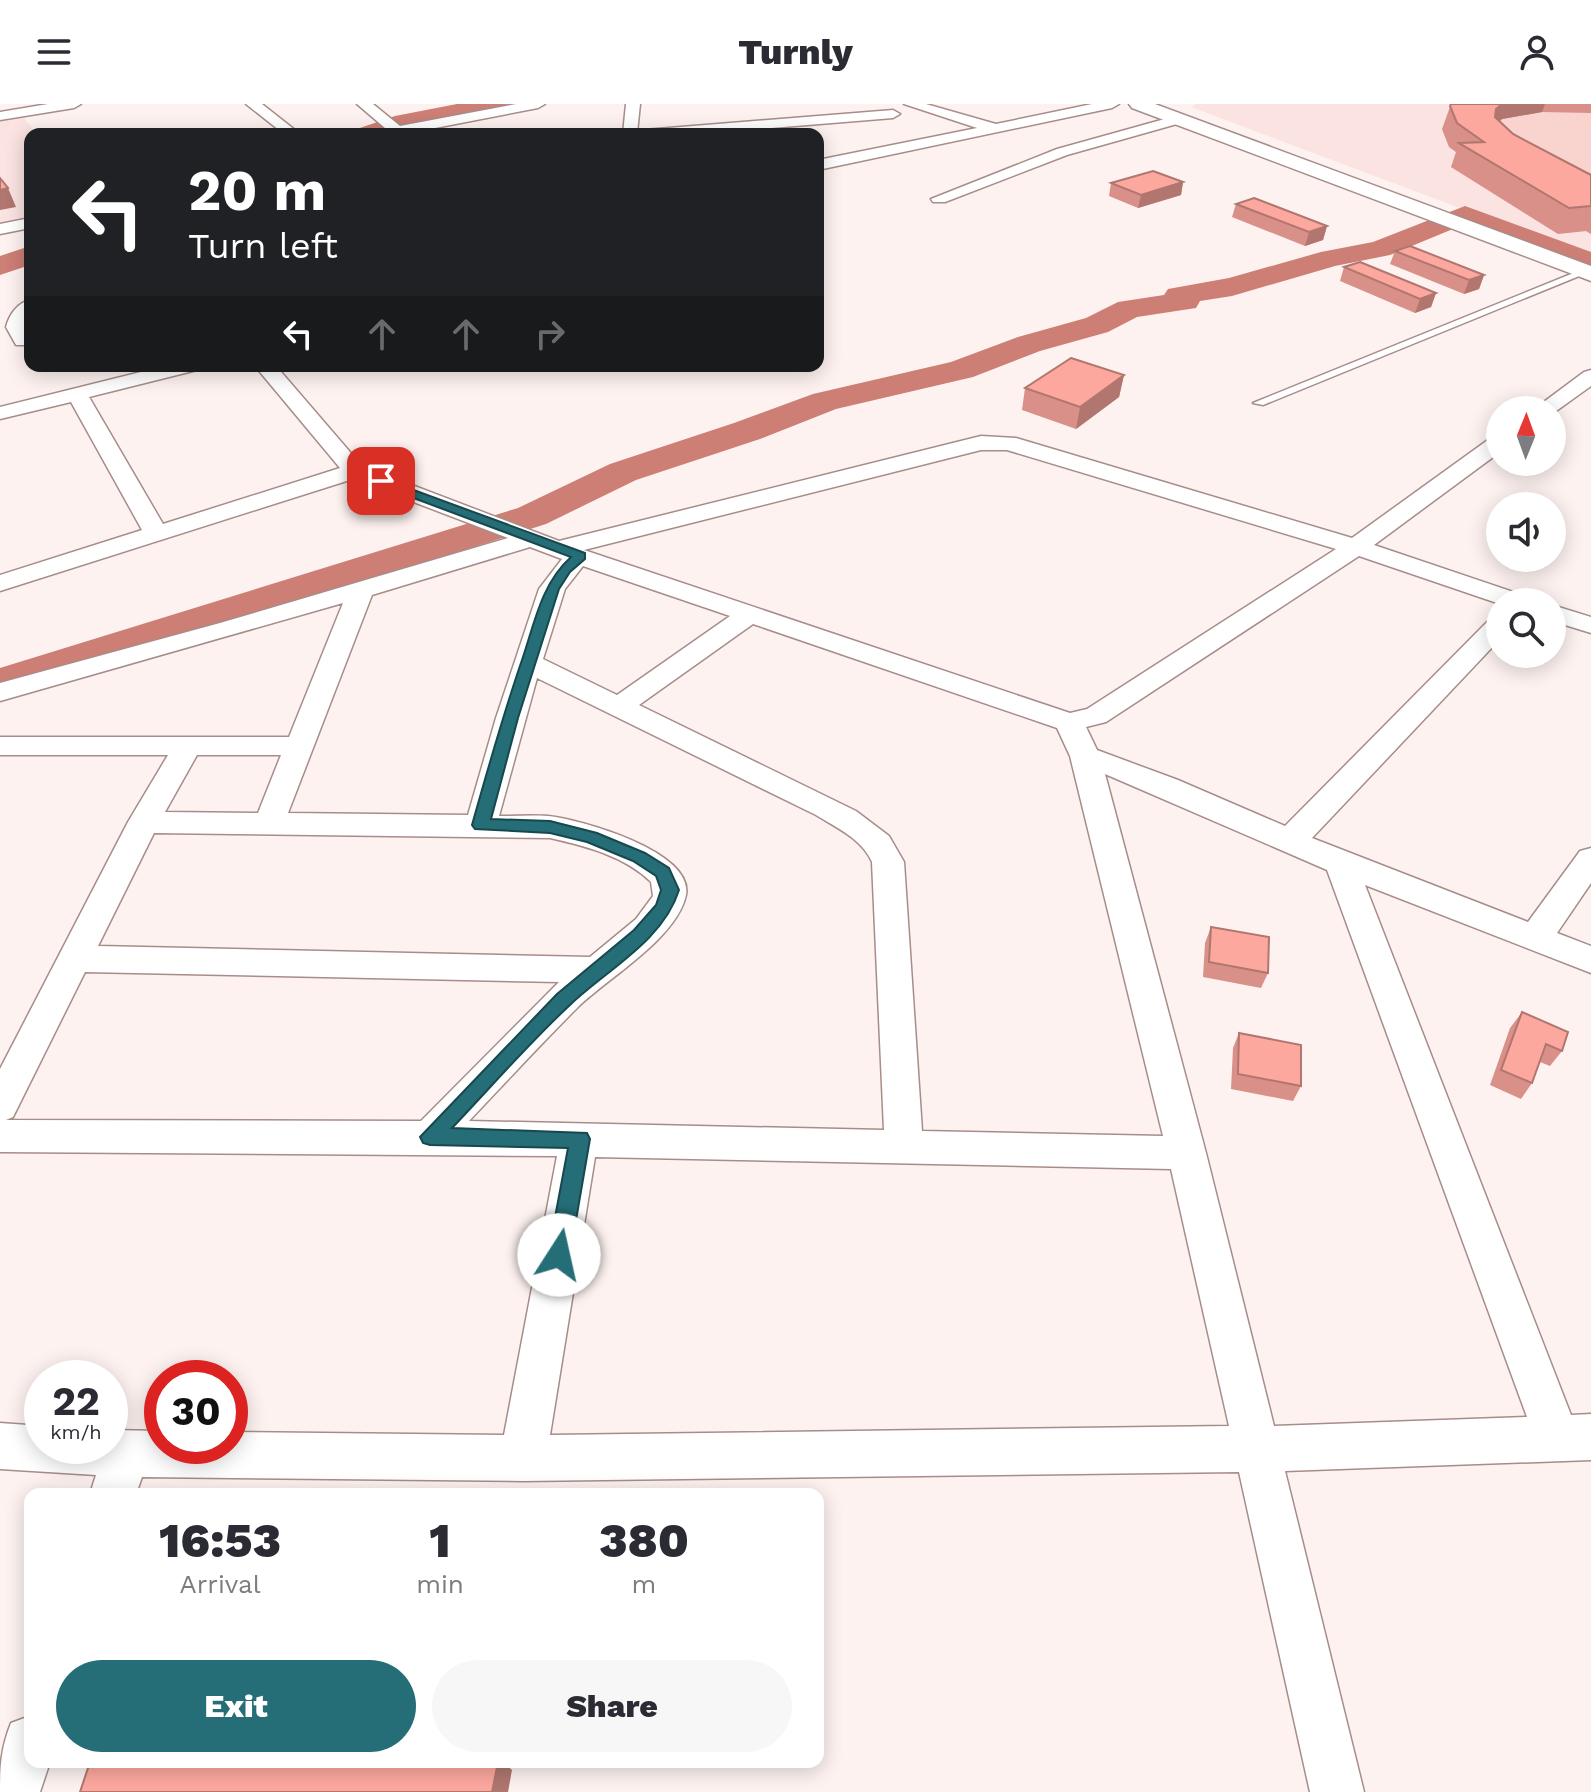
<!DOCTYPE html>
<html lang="en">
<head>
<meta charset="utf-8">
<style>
	body { margin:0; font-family:"Work Sans",sans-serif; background:#f7f7f7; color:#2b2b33; height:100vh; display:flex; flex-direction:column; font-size:30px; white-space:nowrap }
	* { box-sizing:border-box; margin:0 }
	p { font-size:26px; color:#7c7c81 }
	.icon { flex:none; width:44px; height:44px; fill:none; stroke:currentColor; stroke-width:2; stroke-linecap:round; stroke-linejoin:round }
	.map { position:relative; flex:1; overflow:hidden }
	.details { position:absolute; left:24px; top:1384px; width:800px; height:280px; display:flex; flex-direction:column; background:#fff; border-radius:16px; box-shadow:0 4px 20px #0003 }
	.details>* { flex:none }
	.banner { position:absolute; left:24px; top:24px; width:800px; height:244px; border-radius:16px; box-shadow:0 4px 20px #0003; background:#202124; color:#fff; overflow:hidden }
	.needle { width:52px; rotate:1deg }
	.buttons { position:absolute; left:1486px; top:292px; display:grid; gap:16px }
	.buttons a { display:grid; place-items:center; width:80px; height:80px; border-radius:50%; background:#fff; box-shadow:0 4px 20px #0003; font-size:40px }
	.speed { position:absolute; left:24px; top:1256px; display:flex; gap:16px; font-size:40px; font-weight:700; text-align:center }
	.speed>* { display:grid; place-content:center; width:104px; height:104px; border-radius:50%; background:#fff; box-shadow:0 4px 20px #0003; line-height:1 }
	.speed small { font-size:20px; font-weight:400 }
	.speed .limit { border:12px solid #d22; background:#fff; color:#111 }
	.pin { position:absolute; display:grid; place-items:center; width:68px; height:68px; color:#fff; margin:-34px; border-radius:16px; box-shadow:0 4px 12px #0006 }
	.me { position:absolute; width:88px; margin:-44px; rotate:10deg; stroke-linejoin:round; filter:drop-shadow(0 0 6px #0008) }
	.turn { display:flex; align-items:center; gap:28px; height:168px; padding:0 32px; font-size:36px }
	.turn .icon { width:104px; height:104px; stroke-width:2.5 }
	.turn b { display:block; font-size:56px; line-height:68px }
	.lanes { display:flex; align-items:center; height:76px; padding:0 32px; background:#0003; justify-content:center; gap:40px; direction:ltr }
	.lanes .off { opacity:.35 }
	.eta { display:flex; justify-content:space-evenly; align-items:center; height:136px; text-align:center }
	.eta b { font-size:48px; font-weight:800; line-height:56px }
	.button { display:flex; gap:16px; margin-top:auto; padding:16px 32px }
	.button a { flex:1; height:92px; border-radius:48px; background:#256e77; color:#fff; font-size:32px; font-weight:800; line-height:92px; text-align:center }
	.button a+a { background:#f7f7f7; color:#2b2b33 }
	header { display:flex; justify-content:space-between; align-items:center; height:104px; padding:0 32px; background:#fff; font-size:36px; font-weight:800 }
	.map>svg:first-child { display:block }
</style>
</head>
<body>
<header><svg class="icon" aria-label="menu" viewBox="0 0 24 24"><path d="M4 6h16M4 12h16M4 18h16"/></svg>Turnly<svg class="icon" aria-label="person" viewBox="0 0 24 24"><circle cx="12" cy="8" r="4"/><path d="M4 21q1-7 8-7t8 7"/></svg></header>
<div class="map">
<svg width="1591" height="1688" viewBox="0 0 1591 1688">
	<rect width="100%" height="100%" fill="#fdf2f0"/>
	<!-- built -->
	<g fill="#fae3e0">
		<polygon points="1196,0 1591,0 1591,153 1191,3"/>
		<polygon points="23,13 37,30 30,30 30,114 0,119 0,17"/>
	</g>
	<!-- green -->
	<polygon fill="#f9d3ce" points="1591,0 1591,130 1586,127 1558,130 1451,63 1474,62 1449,43 1442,25 1448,17"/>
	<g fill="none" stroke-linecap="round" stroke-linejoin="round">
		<!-- river -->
		<g fill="#cd7e75" fill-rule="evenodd">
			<path d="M 457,0 L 507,0 L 503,5 C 458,16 399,30 354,30 L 357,25 L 395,12 Z"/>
			<polygon points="1465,102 1591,148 1591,167 1465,120 1390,151 1335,162 1232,192 1200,197 1196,204 1137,213 1108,228 1040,247 973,273 836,305 760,335 636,376 546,420 0,593 0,564 518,404 610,360 734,319 813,290 951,258 1018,233 1086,214 1118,198 1164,191 1168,185 1229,174 1321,148 1373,138"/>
			<polygon points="30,142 30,161 0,171 0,152"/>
		</g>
		<defs>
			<polygon id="service" points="1581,166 1589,168 1263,301 1253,299"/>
			<g id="minor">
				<polygon points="48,0 81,0 74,4 0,16 0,8"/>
				<polygon points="246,0 262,0 300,30 284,30"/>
				<polygon points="357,0 373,0 400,22 516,0 545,0 538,4 404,30 392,30"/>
				<polygon points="626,0 640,0 637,29 644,26 893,6 900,10 893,14 699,30 623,30"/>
				<polygon points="904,0 926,0 996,20 1092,0 1119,0 1112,4 818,66 818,56 977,24"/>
				<polygon points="1179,11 1184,12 1184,18 1067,51 945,98 933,98 931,95 1057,45"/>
				<polygon points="30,114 30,124 0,130 0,120"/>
				<path d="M 30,196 L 30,213 L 26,223 L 30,241 L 16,241 L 6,223 C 9,211 17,199 30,196 Z"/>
				<path d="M 165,262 L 200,262 L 197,266 L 89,293 L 163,420 L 340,364 L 255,262 L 276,262 L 362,362 L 559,437 L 981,332 L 1016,334 L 1352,434 L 1492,333 L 1500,331 L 1500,348 L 1374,441 L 1528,493 L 1532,498 L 1500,500 L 1359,452 L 1106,618 L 1086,623 L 1097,646 L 1178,676 L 1285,722 L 1491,514 L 1500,512 L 1500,535 L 1312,734 L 1528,818 L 1580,747 L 1591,744 L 1591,779 L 1557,829 L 1591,842 L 1591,869 L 1365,781 L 1571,1311 L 1591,1310 L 1591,1356 L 1285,1367 L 1364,1688 L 1310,1688 L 1239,1368 L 523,1377 L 142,1373 L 136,1390 L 90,1390 L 96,1371 L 0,1365 L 0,1319 L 42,1322 L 42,1342 L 110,1342 L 110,1326 L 162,1327 L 162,1342 L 230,1342 L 230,1328 L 504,1331 L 557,1052 L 0,1048 L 0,965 L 128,718 L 168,651 L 0,651 L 0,633 L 289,633 L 343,499 L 0,597 L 0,579 L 220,519 L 508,434 L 353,375 L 0,487 L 0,471 L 142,426 L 71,298 L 0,315 L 0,303 ZM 981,346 L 1007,346 L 1336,445 L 1087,605 L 1070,609 L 584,446 ZM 530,443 L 562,455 L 539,485 L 496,614 L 468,711 L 288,709 L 372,491 ZM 583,462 L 730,512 L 617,591 L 543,555 L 565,485 ZM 753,520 L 1057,624 L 1070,652 L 1163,1032 L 922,1027 L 904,758 L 889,732 L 856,707 L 639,601 ZM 537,574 L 816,711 C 837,724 862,735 872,758 L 884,1026 L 469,1017 C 505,979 541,940 578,903 C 608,874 677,834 686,791 C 694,747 579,715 548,712 C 532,711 515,712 499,712 ZM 197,651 L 281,651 L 258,709 L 165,708 ZM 1105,670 L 1327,766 L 1527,1313 L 1274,1322 L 1206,1049 ZM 154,729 L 550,734 C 585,742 625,752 651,778 L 653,792 L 636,815 L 590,853 L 98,842 ZM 85,868 L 559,878 L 421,1017 L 6,1016 L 13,1013 ZM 595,1053 L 1171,1065 L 1229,1322 L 550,1331 Z"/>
				<polygon points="1591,266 1591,282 1552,310 1552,306 1533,306 1584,268"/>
				<polygon points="1552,501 1591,513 1591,529 1552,517"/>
				<path d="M 30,1612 L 30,1658 L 50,1658 L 40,1688 L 0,1688 C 0,1662 1,1644 11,1619 Z"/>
			</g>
			<polygon id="tertiary" points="1129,0 1155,0 1591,162 1591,177 1132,4"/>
		</defs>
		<!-- service casing -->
		<use href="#service" stroke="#a78d89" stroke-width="3"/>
		<!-- minor casing -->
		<use href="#minor" stroke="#a78d89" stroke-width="3"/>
		<!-- tertiary casing -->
		<use href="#tertiary" stroke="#a78d89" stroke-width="3"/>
		<!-- service -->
		<use href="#service" fill="#fff" fill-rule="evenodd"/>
		<!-- minor -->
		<use href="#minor" fill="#fff" fill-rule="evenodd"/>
		<!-- tertiary -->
		<use href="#tertiary" fill="#fff" fill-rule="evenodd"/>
	</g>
	<!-- wall -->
	<g fill="#d99088">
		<polygon points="1451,0 1591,0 1591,9 1542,8 1502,15 1500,17 1513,30 1591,71 1591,130 1586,127 1558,130 1451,63 1456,48 1449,43 1442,25"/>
		<polygon points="1183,78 1181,91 1138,104 1109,92 1111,79"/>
		<polygon points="1236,100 1327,122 1323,136 1305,142 1232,113"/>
		<polygon points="1395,147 1484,171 1479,185 1464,190 1390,160"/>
		<polygon points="1344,163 1436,189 1431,203 1415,209 1340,177"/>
		<polygon points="1124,271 1119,293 1076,325 1022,306 1025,284"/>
		<polygon points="1211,823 1268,869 1261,884 1203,873 1205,839"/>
		<polygon points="1522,908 1562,947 1550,962 1540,958 1532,979 1521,995 1490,981 1510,924"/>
		<polygon points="1239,929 1301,982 1293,997 1231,985 1233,944"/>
	</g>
	<!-- shaded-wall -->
	<g fill="#b0766f">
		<polygon points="1502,0 1545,0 1542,8 1502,15 1487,28 1496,5"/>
		<polygon points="1183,78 1181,91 1138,104 1141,91"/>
		<polygon points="8,84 16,103 0,106 0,86"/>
		<polygon points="1327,122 1323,136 1305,142 1309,128"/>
		<polygon points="1484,171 1479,185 1464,190 1469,176"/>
		<polygon points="1436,189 1431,203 1415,209 1420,195"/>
		<polygon points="1124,271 1119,293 1076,325 1080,303"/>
		<polygon points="498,1658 503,1658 512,1666 508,1688 492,1688"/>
	</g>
	<!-- building -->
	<g fill="#fca89e" stroke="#b0766f" stroke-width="2">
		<polygon points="1451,0 1502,0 1496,5 1495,13 1513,30 1591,71 1591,102 1569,104 1459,39 1484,38 1457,19 1450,2"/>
		<polygon points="1153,67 1183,78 1141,91 1111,79"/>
		<polygon points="0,74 8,84 0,86"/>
		<polygon points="1254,94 1327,122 1309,128 1236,100"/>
		<polygon points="1410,142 1484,171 1469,176 1395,147"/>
		<polygon points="1360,158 1436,189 1420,195 1344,163"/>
		<polygon points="1071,254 1124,271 1080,303 1025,284"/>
		<polygon points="1211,823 1269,833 1268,869 1209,858"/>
		<polygon points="1522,908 1568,928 1562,947 1546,940 1532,979 1501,966"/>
		<polygon points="1239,929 1301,941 1301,982 1238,970"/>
		<polygon points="90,1658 498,1658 492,1688 80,1688"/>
	</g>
	<!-- route -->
	<path fill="#256e77" stroke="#18484d" stroke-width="2" d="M 381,374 L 585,449 L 585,455 L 570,468 L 559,485 L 518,614 L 491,715 L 550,717 L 597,729 L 645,749 L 669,764 L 679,786 C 663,837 608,865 571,900 C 529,939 491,983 452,1024 L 587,1029 L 590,1035 L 570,1151 L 567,1158 L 559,1161 L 551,1158 L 548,1151 L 568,1044 L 430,1041 L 423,1039 L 420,1033 L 557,890 L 634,826 L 656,801 L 661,786 L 656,772 L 633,757 L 587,738 L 550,729 L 475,725 L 472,721 C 488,664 504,608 523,553 C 535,517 542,479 571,453 L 376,380 L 374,377 Z"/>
</svg>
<div class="buttons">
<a><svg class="needle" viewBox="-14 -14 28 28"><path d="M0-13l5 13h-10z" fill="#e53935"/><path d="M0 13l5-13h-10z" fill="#7c7c81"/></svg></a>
<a><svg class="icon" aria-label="sound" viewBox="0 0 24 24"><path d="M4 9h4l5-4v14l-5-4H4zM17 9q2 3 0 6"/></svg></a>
<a><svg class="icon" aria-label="search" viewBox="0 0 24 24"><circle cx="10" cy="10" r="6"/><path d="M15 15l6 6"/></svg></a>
</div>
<div class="speed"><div>22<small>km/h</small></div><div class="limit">30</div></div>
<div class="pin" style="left:381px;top:377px;background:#d93025"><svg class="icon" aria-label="arrive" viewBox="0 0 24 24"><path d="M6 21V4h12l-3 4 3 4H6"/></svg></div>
<svg class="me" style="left:559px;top:1151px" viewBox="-20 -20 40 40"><circle r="19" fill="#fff"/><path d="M0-13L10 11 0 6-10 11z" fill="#256e77"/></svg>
<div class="banner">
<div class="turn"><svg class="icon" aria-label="left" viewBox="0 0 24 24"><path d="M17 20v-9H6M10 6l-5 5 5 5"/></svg><div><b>20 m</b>Turn left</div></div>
<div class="lanes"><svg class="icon" aria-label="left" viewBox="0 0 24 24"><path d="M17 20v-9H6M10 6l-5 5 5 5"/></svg><svg class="icon off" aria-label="ahead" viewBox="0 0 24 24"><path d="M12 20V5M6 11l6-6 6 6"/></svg><svg class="icon off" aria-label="ahead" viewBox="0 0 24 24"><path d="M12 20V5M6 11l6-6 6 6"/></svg><svg class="icon off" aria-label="right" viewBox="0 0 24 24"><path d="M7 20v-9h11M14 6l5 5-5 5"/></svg></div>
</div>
<section class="details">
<div class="eta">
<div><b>16:53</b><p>Arrival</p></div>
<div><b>1</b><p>min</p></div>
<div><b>380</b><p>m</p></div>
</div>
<div class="button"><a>Exit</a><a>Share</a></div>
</section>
</div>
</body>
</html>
